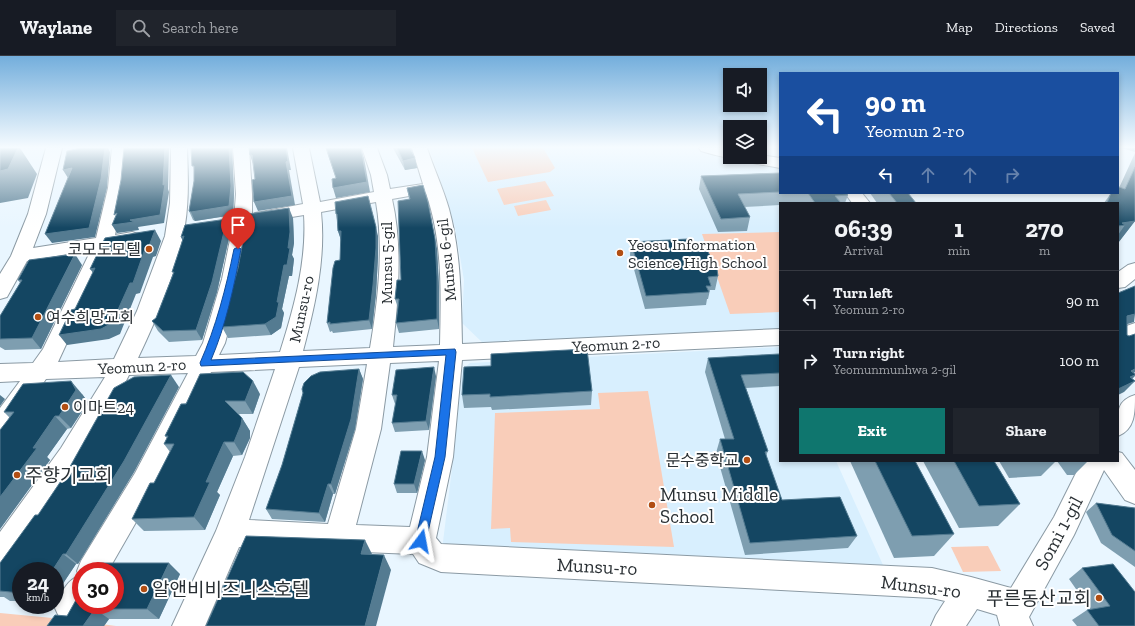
<!DOCTYPE html>
<html lang="en">
<head>
<meta charset="utf-8">
<style>
	body { margin:0; font-family:"Zilla Slab","Noto Sans KR",serif; background:#20242c; color:#f1f3f6; height:100vh; display:flex; flex-direction:column; font-size:15px; white-space:nowrap }
	* { box-sizing:border-box; margin:0 }
	p { font-size:13px; color:#9ea1a6 }
	.icon { flex:none; width:22px; height:22px; fill:none; stroke:currentColor; stroke-width:2; stroke-linecap:round; stroke-linejoin:round }
	.map { position:relative; flex:1; overflow:hidden }
	.side { position:absolute; left:779px; top:146px; width:340px; height:260px; display:flex; flex-direction:column; background:#171b24; border-radius:0px; box-shadow:0 2px 6px #0003 }
	.side>* { flex:none }
	.guide { position:absolute; left:779px; top:16px; width:340px; height:122px; border-radius:0px; box-shadow:0 2px 6px #0003; background:#1a4fa0; color:#fff; overflow:hidden }
	.controls { position:absolute; left:723px; top:12px; display:grid; gap:8px }
	.controls a { display:grid; place-items:center; width:44px; height:44px; border-radius:0px; background:#171b24; box-shadow:0 2px 6px #0003; font-size:20px }
	.speed { position:absolute; left:12px; top:506px; display:flex; gap:8px; font-size:20px; font-weight:700; text-align:center }
	.speed>* { display:grid; place-content:center; width:52px; height:52px; border-radius:50%; background:#171b24; box-shadow:0 2px 6px #0003; line-height:1 }
	.speed small { font-size:10px; font-weight:400 }
	.speed .limit { border:6px solid #d22; background:#fff; color:#111 }
	.pin { position:absolute; display:grid; place-items:center; width:34px; height:34px; color:#fff; margin:-41px -17px; border-radius:50% 50% 50% 0; rotate:-45deg; box-shadow:0 0 4px #0007 }
	.pin .icon { rotate:45deg }
	.me { position:absolute; width:44px; margin:-22px; rotate:13deg; stroke-linejoin:round; filter:drop-shadow(0 0 3px #0008) }
	.turn { display:flex; align-items:center; gap:14px; height:84px; padding:0 20px; font-size:18px }
	.turn .icon { width:52px; height:52px; stroke-width:2.5 }
	.turn b { display:block; font-size:28px; line-height:34px }
	.lanes { display:flex; align-items:center; height:38px; padding:0 20px; background:#0003; justify-content:center; gap:20px; direction:ltr }
	.lanes .off { opacity:.35 }
	.eta { display:flex; justify-content:space-evenly; align-items:center; height:68px; text-align:center }
	.eta b { font-size:24px; font-weight:700; line-height:28px }
	.cta { display:flex; gap:8px; margin-top:auto; padding:8px 20px }
	.cta a { flex:1; height:46px; border-radius:0px; background:#0f766e; color:#fff; font-size:16px; font-weight:700; line-height:46px; text-align:center }
	.cta a+a { background:#20242c; color:#f1f3f6 }
	ul { padding:0; list-style:none }
	li { display:flex; align-items:center; gap:12px; height:60px; padding:0 20px; border-top:1px solid #363941 }
	li div { flex:1 }
	li b { display:block; font-size:15px }
	li em { font-style:normal }
	header { display:flex; align-items:center; gap:24px; box-sizing:border-box; height:56px; padding:0 20px; background:#171b24; border-bottom:1px solid #363941 }
	header strong { font-size:19px }
	nav { display:flex; gap:22px; margin-inline-start:auto; font-size:14px }
	.search { width:280px; height:36px; background:#20242c; display:flex; align-items:center; gap:10px; box-sizing:border-box; padding:0 14px; border-radius:0px; color:#9ea1a6; font-size:15px }
	.map>svg:first-child { display:block }
</style>
</head>
<body>
<header>
<strong>Waylane</strong>
<div class="search"><svg class="icon" aria-label="search" viewBox="0 0 24 24"><circle cx="10" cy="10" r="6"/><path d="M15 15l6 6"/></svg>Search here</div>
<nav><a>Map</a><a>Directions</a><a>Saved</a></nav>
</header>
<div class="map">
<svg width="1135" height="570" viewBox="0 0 1135 570">
	<rect width="100%" height="100%" fill="#e9f6ff"/>
	<!-- built -->
	<g fill="#d8effe">
		<polygon points="429,92 695,92 725,101 780,112 780,137 846,137 855,147 780,147 780,273 484,288 462,267 464,224 455,171 446,141"/>
		<polygon points="780,291 780,405 836,405 888,520 442,494 455,388 458,317 470,307"/>
	</g>
	<!-- green -->
	<g fill="#f9cdb9">
		<polygon points="472,92 543,92 555,112 550,116 488,126"/>
		<polygon points="545,125 554,140 504,149 497,133"/>
		<polygon points="546,144 551,154 518,160 514,150"/>
		<polygon points="780,176 780,256 730,258 702,178"/>
		<polygon points="648,335 674,491 511,486 510,472 491,473 495,357 600,353 598,337"/>
		<polygon points="988,490 1001,515 963,516 951,491"/>
		<polygon points="0,557 63,563 116,570 0,570"/>
	</g>
	<g fill="none" stroke-linecap="round" stroke-linejoin="round">
		<defs>
			<g id="minor">
				<path d="M 46,92 L 62,92 L 46,158 L 33,192 L 96,182 L 108,132 L 112,92 L 128,92 L 124,132 L 115,179 L 132,176 L 138,178 L 141,182 L 138,186 L 111,191 L 58,306 L 114,303 L 137,255 L 165,180 L 170,147 L 171,92 L 187,92 C 188,118 189,144 185,169 C 179,210 156,265 138,302 L 196,300 L 203,287 L 222,223 L 234,164 L 236,138 L 233,92 L 249,92 L 252,138 L 252,164 L 242,223 L 225,287 L 219,299 L 280,296 C 294,252 307,205 304,159 L 261,166 L 255,165 L 252,161 L 255,157 L 261,156 L 303,148 L 293,92 L 309,92 L 320,146 L 374,136 L 371,119 L 362,92 L 377,92 L 387,119 L 390,133 L 423,128 L 412,92 L 427,92 C 434,113 443,132 449,153 C 461,197 461,242 462,288 L 780,273 L 780,289 L 462,304 L 453,401 L 436,482 L 441,488 L 932,512 L 971,521 L 1011,532 L 1054,461 L 1082,405 L 1118,405 L 1118,396 L 1122,397 L 1135,414 L 1135,448 L 1125,444 L 1104,414 L 1074,479 L 1029,561 L 1033,570 L 1000,570 L 997,559 L 977,553 L 966,570 L 931,570 L 936,559 L 945,545 L 932,542 L 441,516 L 419,507 L 413,498 L 239,491 L 205,570 L 172,570 L 216,475 L 245,401 L 275,313 L 211,316 L 155,433 L 108,515 L 81,515 L 81,549 L 90,549 L 82,563 L 71,568 L 60,563 L 55,552 C 61,539 65,525 79,520 L 77,515 L 81,505 L 135,417 L 188,317 L 129,319 C 96,387 53,449 10,510 L 0,514 L 0,476 L 61,392 L 105,321 L 46,323 L 9,378 L 0,381 L 0,352 L 20,325 L 0,326 L 0,308 L 33,307 L 43,293 L 91,194 L 27,205 L 7,241 L 0,243 L 0,218 L 11,200 L 28,158 ZM 426,137 C 443,186 441,238 440,289 L 393,291 C 398,243 403,191 392,143 ZM 376,146 C 384,193 378,245 370,292 L 303,295 C 315,250 326,202 321,156 ZM 439,305 L 427,401 L 410,471 L 356,469 L 381,373 L 390,307 ZM 367,308 L 356,373 L 328,468 L 249,464 L 299,311 Z"/>
				<path d="M 699,92 L 724,92 L 730,94 L 730,101 L 760,101 L 760,99 L 780,102 L 780,112 C 752,107 728,103 701,95 Z"/>
				<polygon points="845,137 862,137 870,147 852,147"/>
				<polygon points="1135,207 1135,223 1125,231 1118,232 1118,216 1128,209"/>
				<polygon points="1135,267 1135,284 1118,290 1118,273"/>
				<path d="M 1135,339 C 1135,357 1135,373 1118,380 C 1118,361 1114,345 1135,339 Z"/>
			</g>
		</defs>
		<!-- minor casing -->
		<use href="#minor" stroke="#8b9aa4" stroke-width="2"/>
		<!-- minor -->
		<use href="#minor" fill="#fff" fill-rule="evenodd"/>
	</g>
	<!-- wall -->
	<g fill="#7e9eb0">
		<polygon points="191,92 232,92 234,138 233,159 195,165 193,164 189,155 194,125 194,114"/>
		<polygon points="393,92 411,92 415,102 417,112 405,114"/>
		<polygon points="1122,92 1135,92 1135,96"/>
		<polygon points="1135,97 1135,165 1118,187 1118,147 1104,147 1111,137 1118,137 1119,132"/>
		<polygon points="780,117 780,137 846,137 848,139 845,147 780,147 780,149 744,151 750,161 747,175 718,176 699,133 701,120"/>
		<polygon points="407,132 437,193 439,231 439,273 399,277 396,267 398,252 395,243 401,224 409,143"/>
		<polygon points="870,137 889,137 916,147 877,147"/>
		<polygon points="336,158 378,180 378,201 376,238 372,273 333,277 332,275 330,276 327,267 340,204 341,184 338,175 337,164"/>
		<polygon points="293,162 294,187 292,199 294,203 292,220 289,220 282,253 284,257 281,272 271,279 228,282 222,271 238,212"/>
		<polygon points="231,173 217,236 202,284 169,286 158,275 152,265 156,262 173,218 183,185 181,181"/>
		<polygon points="631,186 689,186 698,195 718,220 715,234 710,234 708,243 707,243 706,249 645,253 630,199"/>
		<polygon points="82,209 41,293 5,294 0,291 0,260 20,227 18,224"/>
		<polygon points="780,301 780,330 746,332 768,395 766,400 782,444 857,480 848,492 745,499 716,397 720,383 725,383 705,316 708,302"/>
		<polygon points="491,310 592,335 591,349 492,354 491,351 464,352 462,339"/>
		<polygon points="359,313 363,323 355,373 335,438 333,438 325,466 272,463 266,453 282,409 303,337"/>
		<polygon points="436,320 429,374 395,376 392,367 396,348 395,348 392,339"/>
		<polygon points="179,331 134,416 78,508 76,508 58,535 55,535 55,515 21,515 21,545 10,545 4,541 0,541 0,507 38,459"/>
		<polygon points="82,338 88,346 71,372 67,373 47,401 50,404 0,473 9,361 4,356"/>
		<polygon points="260,338 253,358 239,358 242,362 250,375 250,382 242,399 233,400 217,436 220,439 205,474 144,475 132,463 154,427 170,396 164,388 167,382 165,380 181,348"/>
		<polygon points="425,404 417,437 397,437 394,428"/>
		<polygon points="850,405 915,405 954,478 934,500 894,502"/>
		<polygon points="923,405 994,405 1020,448 998,470 959,472"/>
		<polygon points="999,405 1056,405 1041,420 1009,422"/>
		<polygon points="1057,405 1088,405 1074,419 1067,419"/>
		<polygon points="1096,447 1135,452 1135,511 1101,487 1086,456"/>
		<polygon points="1082,512 1135,570 1077,570 1072,564 1087,554 1090,553 1069,523"/>
		<polygon points="180,518 159,563 109,563 104,570 47,570 67,560"/>
	</g>
	<!-- shaded-wall -->
	<g fill="#547b91">
		<polygon points="18,92 20,92 37,118 28,142 0,147 0,115"/>
		<polygon points="105,92 108,92 110,96 107,132 95,181 52,187 45,178"/>
		<polygon points="165,92 169,92 168,133 169,136 164,167 138,171 139,174 117,177 112,169 130,164 163,129"/>
		<polygon points="229,92 232,92 234,138 233,159 195,165 191,156"/>
		<polygon points="286,92 287,92 291,114 289,114 295,149 258,155 254,146 286,106"/>
		<polygon points="361,93 364,102 370,136 336,142 333,132"/>
		<polygon points="250,99 252,99 253,108"/>
		<polygon points="415,102 417,112 405,114 403,105"/>
		<polygon points="72,112 68,122 63,114"/>
		<polygon points="368,140 378,180 378,201 376,238 372,273 369,264"/>
		<polygon points="428,146 437,193 439,231 439,273 437,263"/>
		<polygon points="289,152 293,162 294,187 292,199 294,203 292,220 289,220 282,253 284,257 281,272 271,279 265,268 277,246 284,209 288,192"/>
		<polygon points="227,163 231,173 217,236 202,284 196,274"/>
		<polygon points="1135,165 1118,187 1118,179 1125,169 1122,167"/>
		<polygon points="155,174 161,185 156,200 153,201 140,237 136,238 120,278 109,283 67,289 59,279 146,190"/>
		<polygon points="338,175 341,175 341,184"/>
		<polygon points="184,180 186,191 181,181"/>
		<polygon points="75,198 82,209 41,293 32,282"/>
		<polygon points="95,212 98,223 90,213"/>
		<polygon points="1135,258 1134,266 1118,271 1127,260"/>
		<polygon points="434,311 436,320 429,374 426,365"/>
		<polygon points="359,313 363,323 355,373 335,438 331,428"/>
		<polygon points="1135,313 1135,316 1130,321 1135,319 1135,320 1126,329 1135,325 1124,336 1118,339 1118,333 1131,315"/>
		<polygon points="171,319 179,331 134,416 78,508 66,498"/>
		<polygon points="71,325 82,338 88,346 71,372 59,360"/>
		<polygon points="253,325 260,338 253,358 245,345"/>
		<polygon points="0,339 5,343 0,350"/>
		<polygon points="55,360 67,373 47,401 50,404 0,473 0,441 33,392"/>
		<polygon points="242,362 250,375 250,382 242,399 234,386"/>
		<polygon points="224,386 233,400 217,436 220,439 205,474 194,461 206,426"/>
		<polygon points="422,395 425,404 417,437 414,428"/>
		<polygon points="328,428 333,438 325,466 319,457"/>
		<polygon points="365,484 373,500 361,498"/>
		<polygon points="63,498 76,508 58,535 55,533 55,515 52,515"/>
		<polygon points="384,499 391,514 376,570 365,570"/>
		<polygon points="169,507 180,518 159,563 147,553"/>
		<polygon points="95,553 109,563 104,570 83,570"/>
	</g>
	<!-- building -->
	<g fill="#144662" stroke="#547b91">
		<polygon points="0,92 18,92 8,113 0,115"/>
		<polygon points="81,92 105,92 101,123 89,172 45,178 72,112 63,114 67,95"/>
		<polygon points="124,92 165,92 163,129 165,128 160,159 130,164 134,166 112,169 117,157 114,159 121,124"/>
		<polygon points="191,92 229,92 231,130 229,150 191,156 189,155 194,125 194,110 192,110"/>
		<polygon points="249,92 286,92 288,105 286,106 292,140 254,146 252,124 255,123 252,99 250,99"/>
		<polygon points="326,92 361,92 367,126 333,132 332,123 336,122"/>
		<polygon points="397,92 410,92 415,102 403,105"/>
		<polygon points="1135,111 1135,165 1122,167 1125,169 1118,170 1118,147 1107,147 1111,137 1118,137 1118,133 1119,131 1125,133"/>
		<polygon points="780,117 780,136 738,138 750,161 721,163 701,120"/>
		<polygon points="423,129 428,146 435,183 437,221 437,263 396,267 399,243 395,243 397,224 401,224 398,145 410,143 407,132"/>
		<polygon points="808,137 846,137 848,139 835,140 841,147 815,147"/>
		<polygon points="889,137 908,137 916,147 897,147"/>
		<polygon points="368,140 376,171 376,192 373,229 369,264 330,268 330,266 327,267 333,212 335,205 340,204 341,175 338,175 337,158 336,158 335,146"/>
		<polygon points="289,152 290,176 288,192 290,192 287,209 284,209 277,246 279,246 276,261 265,268 222,271 238,212 248,158"/>
		<polygon points="227,163 212,226 196,274 163,275 152,265 156,262 174,216 172,216 184,180 181,181 185,169"/>
		<polygon points="155,174 149,190 146,190 133,227 130,227 112,267 101,273 59,279 71,254 75,253 95,212 90,213 105,182"/>
		<polygon points="688,183 689,186 694,186 698,195 707,194 717,213 718,220 708,221 711,230 706,230 709,236 646,240 631,186"/>
		<polygon points="75,198 32,282 0,283 0,260 22,224 18,224 29,204"/>
		<polygon points="1135,230 1135,258 1127,260 1127,279 1129,280 1135,278 1135,313 1131,315 1135,318 1135,319 1130,321 1135,325 1118,333 1118,237"/>
		<polygon points="587,293 592,335 490,341 490,338 462,339 464,311 491,310 491,298"/>
		<polygon points="779,298 780,301 780,317 741,319 768,395 765,396 782,444 840,441 857,480 750,487 720,383 734,383 708,302"/>
		<polygon points="434,311 426,365 392,367 397,339 392,339 396,314"/>
		<polygon points="359,313 351,363 331,428 328,428 319,457 266,453 282,409 303,337 302,333 304,327 311,320 320,316"/>
		<polygon points="243,316 253,325 245,345 225,345 242,362 241,369 234,386 224,386 206,426 210,426 194,461 132,463 150,427 154,427 174,388 164,388 168,380 165,380 181,348 186,348 200,318"/>
		<polygon points="171,319 124,405 66,498 63,498 52,515 21,515 21,537 0,535 0,507 35,459 38,459 67,416 114,332 134,321"/>
		<polygon points="71,325 76,334 59,360 55,360 33,392 37,392 0,441 0,374 14,356 4,356 23,328"/>
		<polygon points="401,395 422,395 414,428 394,428"/>
		<polygon points="875,405 915,405 954,478 912,480"/>
		<polygon points="954,405 994,405 1020,448 979,450"/>
		<polygon points="1096,447 1135,452 1135,495 1112,479"/>
		<polygon points="246,480 365,484 361,498 384,499 365,570 206,570"/>
		<polygon points="97,507 169,507 147,553 95,553 83,570 47,570 55,559 67,560 81,535 81,549 115,549 115,515 93,515"/>
		<polygon points="1113,508 1135,536 1135,570 1099,570 1087,554 1110,550 1082,512"/>
	</g>
	<!-- sky -->
	<linearGradient id="sky" x2="0" y2="1"><stop stop-color="#73aedc"/><stop offset="0.53" stop-color="#f5fbff"/><stop offset="1" stop-color="#f5fbff" stop-opacity="0"/></linearGradient>
	<rect width="1135" height="172" fill="url(#sky)"/>
	<!-- route -->
	<path fill="#1a73e8" stroke="#114b97" d="M 238,191 L 241,193 C 234,231 226,269 211,304 L 455,293 L 456,296 L 445,401 L 425,489 L 421,491 L 417,489 L 415,485 L 435,401 L 446,299 L 201,310 L 200,307 C 216,271 226,232 234,193 Z"/>
	<!-- markers -->
	<g fill="#b14e13" stroke="#fff" stroke-width="1.5">
		<circle cx="149" cy="193" r="4"/>
		<circle cx="620" cy="197" r="4"/>
		<circle cx="38" cy="261" r="4"/>
		<circle cx="65" cy="351" r="4"/>
		<circle cx="747" cy="404" r="4"/>
		<circle cx="17" cy="419" r="4"/>
		<circle cx="652" cy="449" r="4"/>
		<circle cx="144" cy="533" r="4"/>
		<circle cx="1099" cy="542" r="4"/>
	</g>
	<g text-anchor="middle" stroke-width="4" stroke-linejoin="round" paint-order="stroke">
		<!-- poi labels -->
		<g font-size="16" fill="#2a3034" stroke="#fff" text-anchor="start">
			<text x="628" y="194">Yeosu Information<tspan x="628" dy="18">Science High School</tspan></text>
			<text x="141" y="199" text-anchor="end">코모도모텔</text>
			<text x="46" y="267">여수희망교회</text>
			<text x="73" y="357">이마트24</text>
			<text x="739" y="410" text-anchor="end">문수중학교</text>
		</g>
		<!-- street labels -->
		<g font-size="16" fill="#2a3034" stroke="#fff">
			<text transform="translate(446 204) rotate(-96)" y="6">Munsu 6-gil</text>
			<text transform="translate(386 207) rotate(-90)" y="6">Munsu 5-gil</text>
			<text transform="translate(301 253) rotate(-78)" y="6">Munsu-ro</text>
			<text transform="translate(616 288) rotate(-3)" y="6">Yeomun 2-ro</text>
			<text transform="translate(142 310) rotate(-3)" y="6">Yeomun 2-ro</text>
		</g>
		<!-- near-poi labels -->
		<g font-size="19" fill="#2a3034" stroke="#fff" text-anchor="start">
			<text x="25" y="426">주향기교회</text>
			<text x="660" y="445">Munsu Middle<tspan x="660" dy="22">School</tspan></text>
			<text x="152" y="540">알앤비비즈니스호텔</text>
			<text x="1091" y="549" text-anchor="end">푸른동산교회</text>
		</g>
		<!-- near-street labels -->
		<g font-size="19" fill="#2a3034" stroke="#fff">
			<text transform="translate(1058 477) rotate(-62)" y="7">Somi 1-gil</text>
			<text transform="translate(597 510) rotate(3)" y="7">Munsu-ro</text>
			<text transform="translate(921 530) rotate(7)" y="7">Munsu-ro</text>
		</g>
	</g>
</svg>
<div class="controls">
<a><svg class="icon" aria-label="sound" viewBox="0 0 24 24"><path d="M4 9h4l5-4v14l-5-4H4zM17 9q2 3 0 6"/></svg></a>
<a><svg class="icon" aria-label="layers" viewBox="0 0 24 24"><path d="M12 4l9 5-9 5-9-5zM3 14l9 5 9-5"/></svg></a>
</div>
<div class="speed"><div>24<small>km/h</small></div><div class="limit">30</div></div>
<div class="pin" style="left:238px;top:193px;background:#d93025"><svg class="icon" aria-label="arrive" viewBox="0 0 24 24"><path d="M6 21V4h12l-3 4 3 4H6"/></svg></div>
<svg class="me" style="left:421px;top:485px" viewBox="-20 -20 40 40"><path d="M0-17L14 15 0 8-14 15z" fill="#1a73e8" stroke="#fff" stroke-width="4"/></svg>
<div class="guide">
<div class="turn"><svg class="icon" aria-label="left" viewBox="0 0 24 24"><path d="M17 20v-9H6M10 6l-5 5 5 5"/></svg><div><b>90 m</b>Yeomun 2-ro</div></div>
<div class="lanes"><svg class="icon" aria-label="left" viewBox="0 0 24 24"><path d="M17 20v-9H6M10 6l-5 5 5 5"/></svg><svg class="icon off" aria-label="ahead" viewBox="0 0 24 24"><path d="M12 20V5M6 11l6-6 6 6"/></svg><svg class="icon off" aria-label="ahead" viewBox="0 0 24 24"><path d="M12 20V5M6 11l6-6 6 6"/></svg><svg class="icon off" aria-label="right" viewBox="0 0 24 24"><path d="M7 20v-9h11M14 6l5 5-5 5"/></svg></div>
</div>
<section class="side">
<div class="eta">
<div><b>06:39</b><p>Arrival</p></div>
<div><b>1</b><p>min</p></div>
<div><b>270</b><p>m</p></div>
</div>
<ul>
<li><svg class="icon" aria-label="left" viewBox="0 0 24 24"><path d="M17 20v-9H6M10 6l-5 5 5 5"/></svg><div><b>Turn left</b><p>Yeomun 2-ro</p></div><em>90 m</em></li>
<li><svg class="icon" aria-label="right" viewBox="0 0 24 24"><path d="M7 20v-9h11M14 6l5 5-5 5"/></svg><div><b>Turn right</b><p>Yeomunmunhwa 2-gil</p></div><em>100 m</em></li>
</ul>
<div class="cta"><a>Exit</a><a>Share</a></div>
</section>
</div>
</body>
</html>
